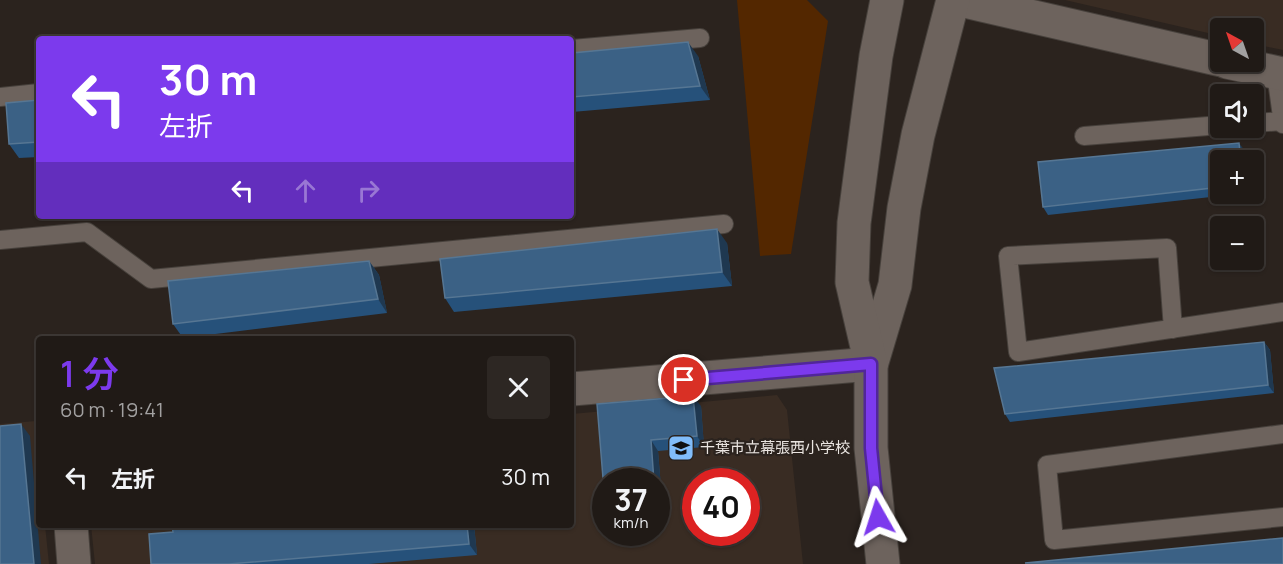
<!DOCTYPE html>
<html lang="ja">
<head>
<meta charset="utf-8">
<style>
	body { margin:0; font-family:Manrope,"Noto Sans JP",sans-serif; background:#2d2723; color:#f1f3f6; height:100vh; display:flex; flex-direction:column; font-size:22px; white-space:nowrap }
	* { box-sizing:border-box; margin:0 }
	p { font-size:20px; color:#a2a1a1 }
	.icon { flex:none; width:33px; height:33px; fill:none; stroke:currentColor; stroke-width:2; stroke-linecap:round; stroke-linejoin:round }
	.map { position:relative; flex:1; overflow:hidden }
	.panel { position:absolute; left:36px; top:336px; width:538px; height:192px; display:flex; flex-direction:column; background:#201a16; border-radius:6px; box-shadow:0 2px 4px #0004,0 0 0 2px #3d3835 }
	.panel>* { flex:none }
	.banner { position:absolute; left:36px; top:36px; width:538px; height:183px; border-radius:6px; box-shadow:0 2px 4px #0004,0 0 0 2px #3d3835; background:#7c3aed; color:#fff; overflow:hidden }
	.needle { width:39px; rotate:320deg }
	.tools { position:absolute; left:1210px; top:18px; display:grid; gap:12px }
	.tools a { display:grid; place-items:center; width:54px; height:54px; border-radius:6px; background:#201a16; box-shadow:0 2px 4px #0004,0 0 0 2px #3d3835; font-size:30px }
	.speed { position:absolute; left:592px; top:468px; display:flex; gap:12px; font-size:30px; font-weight:700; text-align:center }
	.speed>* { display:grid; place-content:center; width:78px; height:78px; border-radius:50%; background:#201a16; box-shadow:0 2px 4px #0004,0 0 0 2px #3d3835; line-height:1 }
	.speed small { font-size:15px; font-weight:400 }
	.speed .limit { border:9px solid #d22; background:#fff; color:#111 }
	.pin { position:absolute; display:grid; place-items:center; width:51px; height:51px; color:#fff; margin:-26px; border:3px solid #fff; border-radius:50%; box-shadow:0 2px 6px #0007 }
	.me { position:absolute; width:66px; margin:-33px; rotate:354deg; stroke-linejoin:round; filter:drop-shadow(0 0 4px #0008) }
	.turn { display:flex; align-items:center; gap:21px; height:126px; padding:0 24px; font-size:27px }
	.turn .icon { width:78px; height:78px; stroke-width:2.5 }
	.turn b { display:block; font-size:42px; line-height:51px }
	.lanes { display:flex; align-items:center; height:57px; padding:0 24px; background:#0003; justify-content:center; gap:30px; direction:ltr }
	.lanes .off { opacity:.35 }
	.round { display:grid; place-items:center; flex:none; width:63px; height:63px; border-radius:6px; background:#2d2723 }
	.head { display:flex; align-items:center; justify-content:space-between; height:102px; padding:0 24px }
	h1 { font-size:36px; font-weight:600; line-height:45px; color:#7c3aed }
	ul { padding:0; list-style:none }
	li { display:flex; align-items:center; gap:18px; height:78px; padding:0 24px }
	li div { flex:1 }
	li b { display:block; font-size:22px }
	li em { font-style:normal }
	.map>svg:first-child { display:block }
</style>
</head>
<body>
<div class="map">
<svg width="1283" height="564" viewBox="0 0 1283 564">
	<rect width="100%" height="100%" fill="#2b231e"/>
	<!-- built -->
	<g fill="#392c23" fill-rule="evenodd">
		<polygon points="1065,0 1283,0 1283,50 1254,44 1254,28 1221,28 1221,36"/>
		<path d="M 777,395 L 787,410 L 803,564 L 95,564 L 91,525 L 572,525 L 572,414 ZM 606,482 L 657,482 L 657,532 L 606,532 ZM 696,482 L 747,482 L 747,532 L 696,532 Z"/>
		<polygon points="36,421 39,455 39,525 45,525 49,564 0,564 0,424"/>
	</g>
	<!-- green -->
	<polygon fill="#532700" points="737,0 807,0 828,21 791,254 760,256"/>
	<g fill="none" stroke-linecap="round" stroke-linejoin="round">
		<defs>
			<g id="service">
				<polyline points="572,49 700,38"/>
				<polyline points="1276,73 1283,124"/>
				<polyline points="0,97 39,93"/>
				<polyline points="1254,123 1283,121"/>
				<polyline points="1084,136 1221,125"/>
				<polyline points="0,240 87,232 151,279 724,224"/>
				<polyline points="1173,329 1167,248 1008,256 1018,352 1283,312"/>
				<polyline points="1283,434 1047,465 1054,540 1283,517"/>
			</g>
			<g id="minor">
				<polyline points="960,0 1221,60"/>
				<polyline points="1227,62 1283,74"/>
				<polyline points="572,389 871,364"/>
				<polyline points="71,525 74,564"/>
			</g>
			<g id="tertiary">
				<polyline points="872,362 895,285 904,208 918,135 953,0"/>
				<polyline points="883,564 871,448 871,364 852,282 854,223 876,56 887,0"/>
			</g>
		</defs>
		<!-- service casing -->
		<use href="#service" stroke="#47413c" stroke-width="20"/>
		<!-- minor casing -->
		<use href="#minor" stroke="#47413c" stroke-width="35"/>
		<!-- tertiary casing -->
		<use href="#tertiary" stroke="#47413c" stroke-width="35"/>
		<!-- service -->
		<use href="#service" stroke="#6d635d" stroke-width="18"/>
		<!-- minor -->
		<use href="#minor" stroke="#6d635d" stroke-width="33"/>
		<!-- tertiary -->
		<use href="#tertiary" stroke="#6d635d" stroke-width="33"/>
	</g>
	<!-- wall -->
	<g fill="#26517a">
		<polygon points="572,53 698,56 710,100 572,112"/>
		<polygon points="39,100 39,157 19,158 9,144"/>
		<polygon points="1245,151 1246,160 1221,160 1221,194 1238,194 1048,215 1043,207"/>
		<polygon points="727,243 732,286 454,312 445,298"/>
		<polygon points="369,261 379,275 387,313 183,338 173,324"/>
		<polygon points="1264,342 1270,350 1274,393 1010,422 1005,414"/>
		<polygon points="597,404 701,406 704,447 658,451 664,524 657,525 657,482"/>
		<polygon points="474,525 477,555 369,564 151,564"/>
	</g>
	<!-- shaded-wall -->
	<g fill="#1f3850">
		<polygon points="688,42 698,56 710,100 700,86"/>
		<polygon points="1239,143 1245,151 1246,160 1241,160"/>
		<polygon points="717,229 727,243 732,286 722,272"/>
		<polygon points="369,261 379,275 387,313 378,299"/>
		<polygon points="1264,342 1270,350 1274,393 1268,385"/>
		<polygon points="693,396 701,406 704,447 697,436"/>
		<polygon points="21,424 30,436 41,564 34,564"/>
		<polygon points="651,440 658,451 664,524 657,514 657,482 654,482"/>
		<polygon points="467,525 474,525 477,555 469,544"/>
	</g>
	<!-- building -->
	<g fill="#3b6185" stroke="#567693" stroke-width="1.5">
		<polygon points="688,42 700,86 572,97 572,53"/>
		<polygon points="39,100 39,142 9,144 6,103"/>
		<polygon points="1239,143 1241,160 1221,160 1221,187 1043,207 1038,162"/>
		<polygon points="717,229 722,272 445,298 440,259"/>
		<polygon points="369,261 378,299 173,324 168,281"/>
		<polygon points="1264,342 1268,385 1005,414 994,368"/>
		<polygon points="693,396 697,436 651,440 654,482 606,482 606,515 597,404"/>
		<polygon points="21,424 34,564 0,564 0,426"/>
		<polygon points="172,525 467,525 469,544 229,564 151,564 149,534 173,532"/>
		<polygon points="1283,538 1283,564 1025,563"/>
	</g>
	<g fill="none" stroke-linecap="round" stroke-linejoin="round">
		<defs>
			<polyline id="route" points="684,380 871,364 871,448 878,517"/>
		</defs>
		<!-- route casing -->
		<use href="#route" stroke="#51269a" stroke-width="15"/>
		<!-- route -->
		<use href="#route" stroke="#7c3aed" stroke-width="10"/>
	</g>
	<!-- icons -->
	<defs>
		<symbol id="school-square" viewBox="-11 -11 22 22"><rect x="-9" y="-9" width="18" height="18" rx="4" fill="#81bdfa" stroke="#2b231e"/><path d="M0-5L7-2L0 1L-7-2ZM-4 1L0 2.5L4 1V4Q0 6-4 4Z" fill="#111"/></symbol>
	</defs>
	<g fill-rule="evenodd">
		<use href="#school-square" x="666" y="433" width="30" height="30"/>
	</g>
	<g text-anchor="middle" stroke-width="4.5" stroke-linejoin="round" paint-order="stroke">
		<!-- poi labels -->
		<g font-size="15" fill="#eae5e1" stroke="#2b231e" text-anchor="start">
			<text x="700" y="453">千葉市立幕張西小学校</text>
		</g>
	</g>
</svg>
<div class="tools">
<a><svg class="needle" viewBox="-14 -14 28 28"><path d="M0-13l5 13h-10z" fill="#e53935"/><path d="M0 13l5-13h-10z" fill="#a2a1a1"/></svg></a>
<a><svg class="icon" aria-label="sound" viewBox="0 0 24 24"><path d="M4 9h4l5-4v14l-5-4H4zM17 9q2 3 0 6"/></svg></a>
<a>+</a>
<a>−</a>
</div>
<div class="speed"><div>37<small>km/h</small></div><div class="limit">40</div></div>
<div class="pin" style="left:684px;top:380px;background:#d93025"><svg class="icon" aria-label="arrive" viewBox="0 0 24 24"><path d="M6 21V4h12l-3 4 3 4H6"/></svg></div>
<svg class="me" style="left:878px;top:517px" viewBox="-20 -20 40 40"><path d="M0-17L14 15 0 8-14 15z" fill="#7c3aed" stroke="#fff" stroke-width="4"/></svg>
<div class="banner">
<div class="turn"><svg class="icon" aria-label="left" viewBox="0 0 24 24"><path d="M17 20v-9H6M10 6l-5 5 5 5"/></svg><div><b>30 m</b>左折</div></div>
<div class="lanes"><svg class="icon" aria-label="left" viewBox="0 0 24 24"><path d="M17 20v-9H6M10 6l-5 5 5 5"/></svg><svg class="icon off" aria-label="ahead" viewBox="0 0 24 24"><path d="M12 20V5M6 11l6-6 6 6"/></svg><svg class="icon off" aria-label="right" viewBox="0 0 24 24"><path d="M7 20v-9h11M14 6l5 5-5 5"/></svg></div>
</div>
<section class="panel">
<div class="head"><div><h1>1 分</h1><p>60 m · 19:41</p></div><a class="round"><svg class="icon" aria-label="close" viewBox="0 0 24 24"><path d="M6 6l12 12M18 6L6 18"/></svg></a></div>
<ul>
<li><svg class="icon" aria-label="left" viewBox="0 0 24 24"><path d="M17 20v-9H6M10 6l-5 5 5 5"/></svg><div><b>左折</b></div><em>30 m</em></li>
</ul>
</section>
</div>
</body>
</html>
